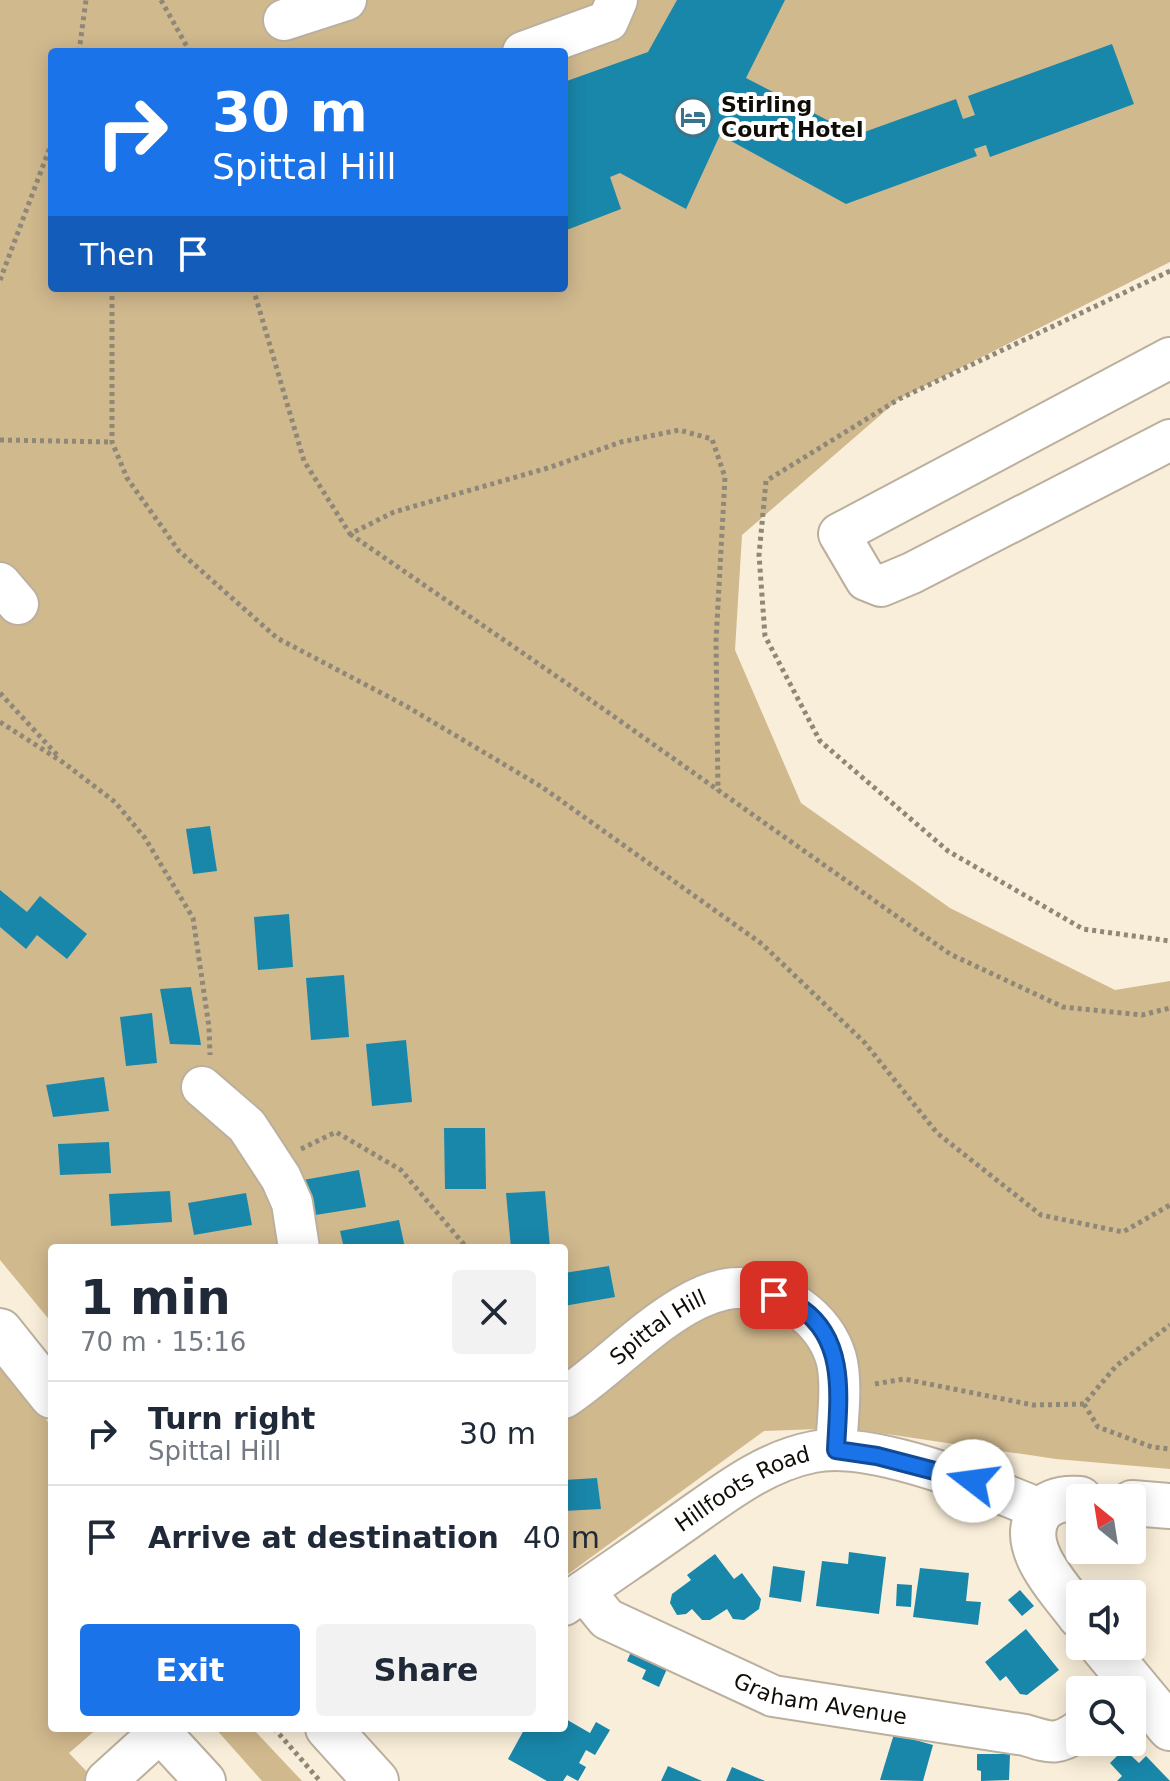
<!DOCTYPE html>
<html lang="en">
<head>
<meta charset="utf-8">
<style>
	body { margin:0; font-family:"DejaVu Sans",sans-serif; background:#f2f2f3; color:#1f2937; height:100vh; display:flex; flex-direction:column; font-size:30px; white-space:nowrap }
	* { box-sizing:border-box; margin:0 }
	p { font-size:26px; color:#747a83 }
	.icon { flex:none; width:44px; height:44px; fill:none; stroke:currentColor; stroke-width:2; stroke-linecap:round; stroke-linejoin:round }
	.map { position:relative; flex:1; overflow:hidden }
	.panel { position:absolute; left:48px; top:1244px; width:520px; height:488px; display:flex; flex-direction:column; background:#fff; border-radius:8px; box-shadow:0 4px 20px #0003 }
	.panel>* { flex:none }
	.guide { position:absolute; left:48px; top:48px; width:520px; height:244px; border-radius:8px; box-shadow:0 4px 20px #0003; background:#1a73e8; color:#fff; overflow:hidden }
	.needle { width:52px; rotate:330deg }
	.tools { position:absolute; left:1066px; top:1484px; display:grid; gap:16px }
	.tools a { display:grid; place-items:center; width:80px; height:80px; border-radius:8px; background:#fff; box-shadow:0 4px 20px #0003; font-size:40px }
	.pin { position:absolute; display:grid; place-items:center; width:68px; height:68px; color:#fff; margin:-34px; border-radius:16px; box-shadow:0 4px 12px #0006 }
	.me { position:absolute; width:88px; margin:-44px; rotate:285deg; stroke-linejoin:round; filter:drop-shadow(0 0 6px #0008) }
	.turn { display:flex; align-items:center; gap:28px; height:168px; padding:0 32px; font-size:36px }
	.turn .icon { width:104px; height:104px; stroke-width:2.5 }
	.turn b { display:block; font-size:56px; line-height:68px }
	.then { display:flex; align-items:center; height:76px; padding:0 32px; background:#0003; gap:16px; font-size:30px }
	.round { display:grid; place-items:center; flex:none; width:84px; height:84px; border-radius:8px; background:#f2f2f3 }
	.summary { display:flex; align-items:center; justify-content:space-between; height:136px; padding:0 32px }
	h1 { font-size:48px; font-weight:600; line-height:60px }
	.primary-button { display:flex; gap:16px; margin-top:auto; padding:16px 32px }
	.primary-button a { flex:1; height:92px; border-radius:8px; background:#1a73e8; color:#fff; font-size:32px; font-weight:600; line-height:92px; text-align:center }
	.primary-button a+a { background:#f2f2f3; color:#1f2937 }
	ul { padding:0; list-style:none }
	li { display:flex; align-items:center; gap:24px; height:104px; padding:0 32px; border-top:2px solid #e0e1e3 }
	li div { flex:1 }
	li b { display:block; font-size:30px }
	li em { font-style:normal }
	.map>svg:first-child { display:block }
</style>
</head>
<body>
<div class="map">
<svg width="1170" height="1781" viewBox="0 0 1170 1781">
	<rect width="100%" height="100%" fill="#f9eed9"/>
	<!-- green -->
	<g fill="#d1b98e" fill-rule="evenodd">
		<path d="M 0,0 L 1170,0 L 1170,262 L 899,399 L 742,535 L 735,650 L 801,803 L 950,908 L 1115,990 L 1170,981 L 1170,1469 L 1056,1459 L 846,1428 L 764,1431 L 564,1577 L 564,1248 L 52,1248 L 52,1323 L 0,1260 ZM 52,52 L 564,52 L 564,288 L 52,288 Z"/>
		<polygon points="0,1361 52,1427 52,1728 98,1728 69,1753 91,1776 84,1781 0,1781"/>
		<polygon points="215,1728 252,1728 302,1781 262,1781"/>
	</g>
	<!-- building -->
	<g fill="#1987aa">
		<polygon points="677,0 785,0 746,78 856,135 956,99 963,119 975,115 968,96 1112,44 1134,104 990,157 986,145 974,149 977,156 846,204 720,135 686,209 620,173 610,177 621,209 564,231 564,82 648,52"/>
		<polygon points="210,826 217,871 193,874 186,829"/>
		<polygon points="0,890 27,912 40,896 87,934 67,959 37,935 26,949 0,927"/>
		<polygon points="289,914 293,967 258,970 254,917"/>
		<polygon points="344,975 349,1037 311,1040 306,978"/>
		<polygon points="191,987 201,1045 170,1044 160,989"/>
		<polygon points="152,1013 157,1063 126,1066 120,1017"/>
		<polygon points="406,1040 412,1102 372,1106 366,1044"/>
		<polygon points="104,1077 109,1111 53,1117 46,1085"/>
		<polygon points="444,1128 485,1128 486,1189 445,1189"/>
		<polygon points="109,1142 111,1173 60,1175 58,1144"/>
		<polygon points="359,1170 366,1207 309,1216 303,1180"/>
		<polygon points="170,1191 172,1222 111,1226 109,1194"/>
		<polygon points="545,1191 550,1248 511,1248 506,1193"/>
		<polygon points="246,1193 252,1225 194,1235 188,1203"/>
		<polygon points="399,1220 405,1248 344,1248 340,1231"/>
		<polygon points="609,1266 615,1297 564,1306 564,1273"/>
		<polygon points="597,1478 601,1509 564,1511 564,1480"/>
		<polygon points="849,1552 886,1557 879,1614 816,1606 822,1561 848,1564"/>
		<polygon points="715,1554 734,1579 742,1573 761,1599 759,1609 744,1620 733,1619 727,1609 710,1620 702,1620 692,1609 686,1614 677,1615 670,1603 672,1594 691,1580 687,1575"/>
		<polygon points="773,1566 805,1571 801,1602 769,1597"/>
		<polygon points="920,1568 969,1573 966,1601 981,1602 978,1625 913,1617"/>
		<polygon points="897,1584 912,1585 911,1607 896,1606"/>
		<polygon points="1020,1590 1034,1606 1022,1616 1008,1600"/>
		<polygon points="1026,1629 1059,1670 1027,1695 1020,1694 1006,1676 1000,1681 985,1662"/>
		<polygon points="634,1645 670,1662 659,1687 642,1679 646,1670 627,1661"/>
		<polygon points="564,1718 590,1733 596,1722 610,1730 595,1755 586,1750 579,1763 586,1767 578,1781 567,1775 563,1781 547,1781 508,1759 525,1728 564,1728"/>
		<polygon points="894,1734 933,1745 923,1781 880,1780"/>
		<polygon points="1124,1749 1139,1763 1146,1756 1170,1781 1117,1781 1122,1776 1110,1763"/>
		<polygon points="977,1754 1010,1754 1009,1780 981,1781 981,1771 977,1770"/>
		<polygon points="668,1766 702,1781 661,1781"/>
		<polygon points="732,1767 765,1781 726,1781"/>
	</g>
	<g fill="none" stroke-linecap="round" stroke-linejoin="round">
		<defs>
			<g id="minor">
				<polyline points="284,20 346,0"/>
				<polyline points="523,52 608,21 617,0"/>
				<polyline points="1170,358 839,534 866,580 881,586 912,573 1170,440"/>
				<polyline points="0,583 18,604"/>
				<polyline points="202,1087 247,1126 281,1178 292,1203 299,1248"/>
				<path id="s1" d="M 564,1398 C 607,1369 641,1331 686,1305 C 700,1297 721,1288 738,1288 C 781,1287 824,1318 836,1358 C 843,1383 837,1424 836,1450"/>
				<path id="s2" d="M 584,1591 L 607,1619 L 773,1696 L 1025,1735 C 1051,1743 1057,1746 1080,1730"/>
				<path id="s3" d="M 564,1605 C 602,1578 641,1552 679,1525 C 721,1496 762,1462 813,1452 C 871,1440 987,1487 1042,1510"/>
				<polyline points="106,1781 160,1732 205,1781"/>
			</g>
			<g id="major">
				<polyline points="0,1331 52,1396"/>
				<path d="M 1080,1499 C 1065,1498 1050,1500 1040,1512 C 1016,1546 1061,1590 1080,1616"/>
				<polyline points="1132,1503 1170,1506"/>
				<polyline points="1102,1646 1170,1728"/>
				<polyline points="328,1728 376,1781"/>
			</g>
		</defs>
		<!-- minor casing -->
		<use href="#minor" stroke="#bbb09d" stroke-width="44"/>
		<!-- major casing -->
		<use href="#major" stroke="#bbb09d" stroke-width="48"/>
		<!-- path -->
		<g stroke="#8f8879" stroke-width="5" stroke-dasharray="4 4" stroke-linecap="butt">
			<polyline points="161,0 190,52"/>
			<polyline points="79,52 86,0"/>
			<polyline points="1170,271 899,399 766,481 759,555 765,636 820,741 948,851 1083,929 1170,941"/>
			<polyline points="0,280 52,142"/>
			<polyline points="112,288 112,442 127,478 179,551 277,638 406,706 542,787 762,944 865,1043 937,1133 1041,1215 1123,1232 1170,1205"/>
			<polyline points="253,288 304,461 350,534 394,512 551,467 621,442 679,430 712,439 725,477 716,641 718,791"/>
			<polyline points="0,440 112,442"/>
			<polyline points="350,534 575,689 950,954 1063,1007 1142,1015 1170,1008"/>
			<polyline points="0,693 58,756"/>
			<polyline points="0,722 64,763 115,802 145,838 193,918 209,1027 210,1055"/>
			<polyline points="301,1149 336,1132 401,1170 467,1248"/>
			<polyline points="875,1384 904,1379 1033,1405 1084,1404 1116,1366 1170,1325"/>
			<polyline points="1084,1404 1098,1427 1152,1447 1170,1449"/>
			<polyline points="274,1728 320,1781"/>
		</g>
		<!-- minor -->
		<use href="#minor" stroke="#fff" stroke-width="40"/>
		<!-- major -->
		<use href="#major" stroke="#fff" stroke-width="44"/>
	</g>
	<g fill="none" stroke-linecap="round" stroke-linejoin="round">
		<defs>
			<path id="route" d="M 774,1295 C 783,1299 794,1303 802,1309 C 848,1342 838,1401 836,1450 L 877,1456 L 973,1481"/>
		</defs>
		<!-- route casing -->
		<use href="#route" stroke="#114b97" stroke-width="20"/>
		<!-- route -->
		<use href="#route" stroke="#1a73e8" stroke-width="14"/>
	</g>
	<!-- icons -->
	<defs>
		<symbol id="hotel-ring" viewBox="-11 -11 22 22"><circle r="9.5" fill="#fff" stroke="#38758c" stroke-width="1.5"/><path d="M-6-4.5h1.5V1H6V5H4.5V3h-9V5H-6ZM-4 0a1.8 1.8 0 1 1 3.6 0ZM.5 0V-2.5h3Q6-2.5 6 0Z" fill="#38758c"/></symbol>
	</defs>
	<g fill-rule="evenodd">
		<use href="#hotel-ring" x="671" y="95" width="44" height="44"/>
	</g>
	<g text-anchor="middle" stroke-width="8" stroke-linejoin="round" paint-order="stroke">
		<!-- poi labels -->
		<g font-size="22" font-weight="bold" fill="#100c06" stroke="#fff" text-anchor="start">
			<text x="721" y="112">Stirling<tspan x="721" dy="25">Court Hotel</tspan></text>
		</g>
		<!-- street labels -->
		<g font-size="22" fill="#100c06" stroke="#fff">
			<text dy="8" stroke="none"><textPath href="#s1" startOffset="118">Spittal Hill</textPath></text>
			<text dy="8" stroke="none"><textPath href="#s3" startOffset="214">Hillfoots Road</textPath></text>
			<text dy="8" stroke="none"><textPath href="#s2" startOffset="266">Graham Avenue</textPath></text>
		</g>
	</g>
</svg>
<div class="tools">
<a><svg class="needle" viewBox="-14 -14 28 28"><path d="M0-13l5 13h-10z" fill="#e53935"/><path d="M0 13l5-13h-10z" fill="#747a83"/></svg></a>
<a><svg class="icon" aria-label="sound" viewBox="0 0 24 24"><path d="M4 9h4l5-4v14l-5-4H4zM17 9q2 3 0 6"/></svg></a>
<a><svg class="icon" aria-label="search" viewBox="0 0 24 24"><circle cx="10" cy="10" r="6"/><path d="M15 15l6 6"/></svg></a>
</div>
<div class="pin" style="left:774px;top:1295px;background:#d93025"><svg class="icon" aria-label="arrive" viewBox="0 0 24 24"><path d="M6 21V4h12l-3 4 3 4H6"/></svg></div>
<svg class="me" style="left:973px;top:1481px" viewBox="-20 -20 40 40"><circle r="19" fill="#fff"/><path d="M0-13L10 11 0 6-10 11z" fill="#1a73e8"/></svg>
<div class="guide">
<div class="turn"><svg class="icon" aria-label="right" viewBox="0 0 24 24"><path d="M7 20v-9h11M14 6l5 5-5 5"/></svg><div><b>30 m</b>Spittal Hill</div></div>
<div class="then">Then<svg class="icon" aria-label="arrive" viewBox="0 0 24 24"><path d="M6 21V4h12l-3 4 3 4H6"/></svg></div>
</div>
<section class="panel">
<div class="summary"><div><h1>1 min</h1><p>70 m · 15:16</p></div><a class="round"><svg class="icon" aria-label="close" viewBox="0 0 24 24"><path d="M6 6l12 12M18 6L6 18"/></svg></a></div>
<ul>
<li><svg class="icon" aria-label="right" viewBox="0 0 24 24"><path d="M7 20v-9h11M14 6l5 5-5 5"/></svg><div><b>Turn right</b><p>Spittal Hill</p></div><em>30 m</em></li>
<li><svg class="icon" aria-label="arrive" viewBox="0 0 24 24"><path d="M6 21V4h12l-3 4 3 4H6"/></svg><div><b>Arrive at destination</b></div><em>40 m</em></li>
</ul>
<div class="primary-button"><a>Exit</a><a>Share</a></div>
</section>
</div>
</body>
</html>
